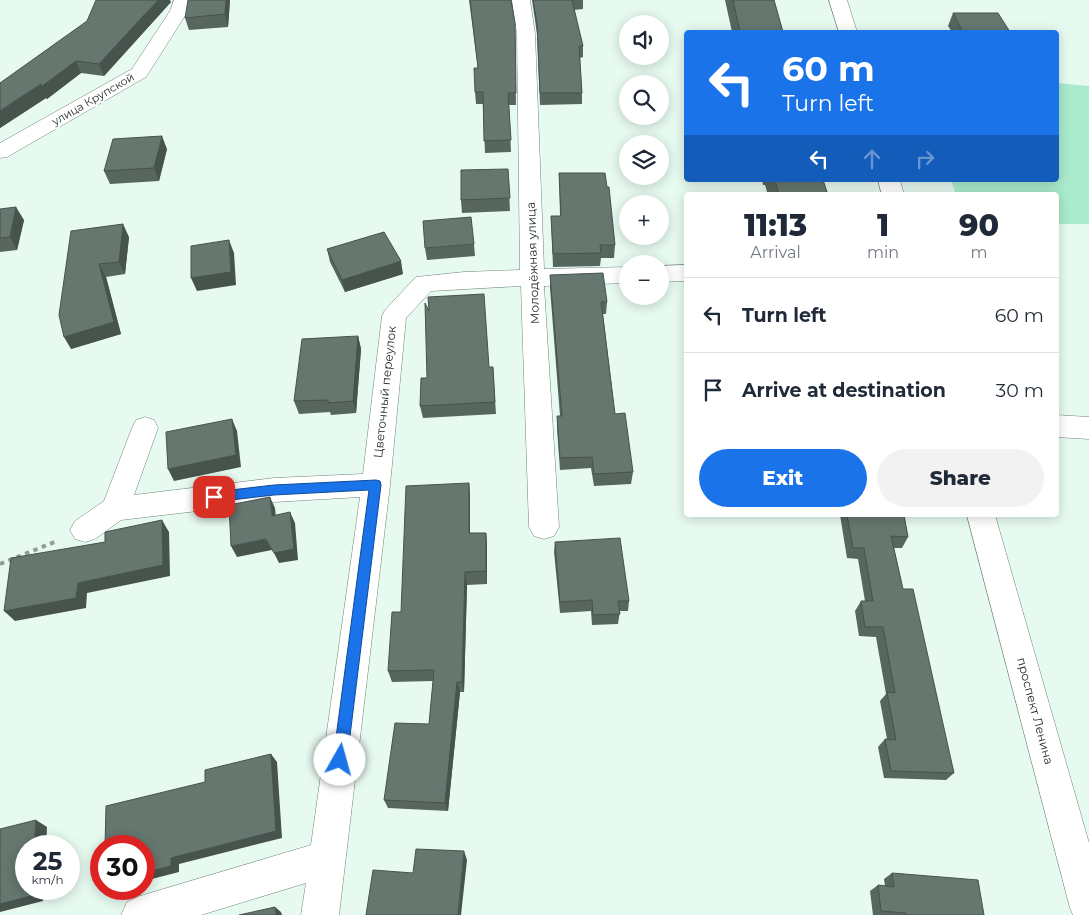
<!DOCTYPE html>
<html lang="en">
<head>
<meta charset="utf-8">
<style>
	body { margin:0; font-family:Montserrat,sans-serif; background:#f2f2f3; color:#1f2937; height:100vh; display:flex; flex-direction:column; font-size:19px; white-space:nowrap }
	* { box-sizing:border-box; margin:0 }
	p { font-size:16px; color:#747a83 }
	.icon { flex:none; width:28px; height:28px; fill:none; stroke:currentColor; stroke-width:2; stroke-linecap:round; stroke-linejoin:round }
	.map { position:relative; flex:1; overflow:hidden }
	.panel { position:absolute; left:684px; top:192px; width:375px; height:325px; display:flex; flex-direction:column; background:#fff; border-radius:5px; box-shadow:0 2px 12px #0003 }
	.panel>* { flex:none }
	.top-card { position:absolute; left:684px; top:30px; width:375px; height:152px; border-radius:5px; box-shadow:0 2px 12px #0003; background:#1a73e8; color:#fff; overflow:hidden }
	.controls { position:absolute; left:619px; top:15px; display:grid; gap:10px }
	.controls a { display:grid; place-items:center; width:50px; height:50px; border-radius:50%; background:#fff; box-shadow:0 2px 12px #0003; font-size:25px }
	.speed { position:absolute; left:15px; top:835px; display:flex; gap:10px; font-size:25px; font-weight:700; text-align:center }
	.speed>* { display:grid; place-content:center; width:65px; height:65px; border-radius:50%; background:#fff; box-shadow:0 2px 12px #0003; line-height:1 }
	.speed small { font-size:12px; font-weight:400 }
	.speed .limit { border:8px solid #d22; background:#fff; color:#111 }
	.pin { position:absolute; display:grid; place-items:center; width:42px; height:42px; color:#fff; margin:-21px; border-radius:10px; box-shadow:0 2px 8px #0006 }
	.me { position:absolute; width:55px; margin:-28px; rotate:7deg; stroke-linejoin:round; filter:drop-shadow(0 0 4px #0008) }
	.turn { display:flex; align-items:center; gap:18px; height:105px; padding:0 15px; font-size:22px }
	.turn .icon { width:65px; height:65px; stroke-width:2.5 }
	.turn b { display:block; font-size:35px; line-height:42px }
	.lanes { display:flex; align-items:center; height:48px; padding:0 15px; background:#0003; justify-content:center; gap:25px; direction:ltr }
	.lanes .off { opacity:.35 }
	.eta { display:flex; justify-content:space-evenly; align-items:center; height:85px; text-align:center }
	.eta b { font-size:30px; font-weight:800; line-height:35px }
	.button { display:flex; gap:10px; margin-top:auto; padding:10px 15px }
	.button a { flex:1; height:58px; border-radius:30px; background:#1a73e8; color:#fff; font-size:20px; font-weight:800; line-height:58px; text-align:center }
	.button a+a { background:#f2f2f3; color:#1f2937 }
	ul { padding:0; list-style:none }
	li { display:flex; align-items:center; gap:15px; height:75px; padding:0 15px; border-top:1px solid #e0e1e3 }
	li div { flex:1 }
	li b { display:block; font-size:19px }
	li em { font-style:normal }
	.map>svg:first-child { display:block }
</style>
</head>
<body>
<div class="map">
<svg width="1089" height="915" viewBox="0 0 1089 915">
	<rect width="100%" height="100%" fill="#e6faf0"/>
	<!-- green -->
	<polygon fill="#abebcd" points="1056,83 1089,86 1089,224 1056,224 1056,195 956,195 951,180 1056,180"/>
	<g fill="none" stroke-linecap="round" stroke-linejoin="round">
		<defs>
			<g id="minor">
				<polygon points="174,0 192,0 188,11 146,77 7,157 0,158 0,143 132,69 170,11"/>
				<polygon points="512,0 530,0 535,34 544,269 628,267 628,283 544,286 559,527 554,536 544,539 534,536 529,527 521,286 431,291 406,318 390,485 339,915 301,915 306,883 201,915 121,915 127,902 140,896 311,845 360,497 274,502 121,520 95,539 85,542 75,539 70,530 75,521 104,501 132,428 136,420 145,417 154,420 158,428 134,495 274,478 363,474 382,316 385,310 416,277 464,272 520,270 517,34"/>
				<polygon points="686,265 686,281 660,282 660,266"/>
				<polygon points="1056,415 1089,417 1089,439 1056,437"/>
			</g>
			<g id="major">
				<polygon points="829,0 847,0 857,32 839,32"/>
				<polygon points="878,180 900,180 904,195 882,195"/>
				<polygon points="967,515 995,515 1089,843 1089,915 1073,915 1070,908"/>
			</g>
		</defs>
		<!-- minor casing -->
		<use href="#minor" stroke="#71837a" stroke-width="1"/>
		<!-- major casing -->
		<use href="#major" stroke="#71837a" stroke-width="1"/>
		<!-- path -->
		<polyline stroke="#8f9e97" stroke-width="4" stroke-dasharray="4.5 4.5" stroke-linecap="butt" points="0,564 57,541"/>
		<!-- minor -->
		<use href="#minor" fill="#fff" fill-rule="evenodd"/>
		<!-- major -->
		<use href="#major" fill="#fff" fill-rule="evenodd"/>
	</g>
	<!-- wall -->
	<g fill="#57665f">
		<polygon points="230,0 228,27 189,30 185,18"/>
		<polygon points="469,0 511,0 515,23 516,105 509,105 511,152 485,153 483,104 476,104 475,92 478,68"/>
		<polygon points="532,0 583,0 583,9 574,10 583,46 583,57 580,58 582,93 582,104 540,105 537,34"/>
		<polygon points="725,0 774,0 783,32 732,32"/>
		<polygon points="171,2 104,76 81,73 47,99 46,98 0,128 0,83"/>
		<polygon points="953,13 1010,32 952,32 948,26"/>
		<polygon points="167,149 159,181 110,184 104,171"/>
		<polygon points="508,169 510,211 462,213 461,200"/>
		<polygon points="559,173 615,245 614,258 601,258 600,266 553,267 551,216 560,216"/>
		<polygon points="762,180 823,180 828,195 768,195 765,185 763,185"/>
		<polygon points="0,209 24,220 17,250 0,252"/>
		<polygon points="71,231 129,237 125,274 106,277 121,334 71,349"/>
		<polygon points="474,244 475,256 427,260 425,248"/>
		<polygon points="327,249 403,274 345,292 330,262"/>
		<polygon points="550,275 607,302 606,314 603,314 615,414 633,472 631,484 594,486 591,468 560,470 557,428 557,416 560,416 550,288"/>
		<polygon points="429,311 489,367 493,367 496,414 423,418 420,406 427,378"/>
		<polygon points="358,336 361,349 356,413 331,415 330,412 299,414 294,401"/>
		<polygon points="469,483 470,497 470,533 486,533 487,545 487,584 467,585 464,692 460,692 448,811 388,808 384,800 429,724 433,681 392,682 388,671 401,612"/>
		<polygon points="840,515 904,515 908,537 902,548 894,548 903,589 954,773 946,780 884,778 878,747 885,739 887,739 880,701 886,694 876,637 859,636 855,611 861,601 865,601 858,559 847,558"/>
		<polygon points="555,542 629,601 628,611 620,611 618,624 592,625 591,611 560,613 554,552"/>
		<polygon points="892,873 984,915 873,915 870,891 878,885 885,886 884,879"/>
	</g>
	<!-- shaded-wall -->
	<g fill="#47534d">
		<polygon points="158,0 170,0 171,2 104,76 99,64"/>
		<polygon points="226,0 230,0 228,27 225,14"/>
		<polygon points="76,61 81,73 47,99 46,98 0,128 0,111"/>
		<polygon points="162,136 167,149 159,181 154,168"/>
		<polygon points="16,207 24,220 17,250 10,237"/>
		<polygon points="123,224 129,237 125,274 119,262"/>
		<polygon points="229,240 234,253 236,285 197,291 191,278"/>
		<polygon points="401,261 403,274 345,292 342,280"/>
		<polygon points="99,264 106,277 121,334 71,349 64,337"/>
		<polygon points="358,336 361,349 356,413 353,401"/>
		<polygon points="232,419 237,431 241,467 174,481 168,469"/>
		<polygon points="469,483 470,497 470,546 469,533"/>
		<polygon points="270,497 275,508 277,527 272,516"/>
		<polygon points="290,512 295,523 298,560 279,563 274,553"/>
		<polygon points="162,520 169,532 170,576 87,593 86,608 15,621 4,611 78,583"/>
		<polygon points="486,533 487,545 487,584 486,571"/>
		<polygon points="266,539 272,550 237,557 231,546"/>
		<polygon points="465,572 467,585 464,692 462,682"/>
		<polygon points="457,682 460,692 448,811 445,803"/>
		<polygon points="271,754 277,762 282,838 179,864 179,872 144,881 144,873 171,858"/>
		<polygon points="36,820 47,827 46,846 34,846"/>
		<polygon points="464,851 467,860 461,915 458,915"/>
		<polygon points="32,889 44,889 43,901 0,912 0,904"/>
		<polygon points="275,907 281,912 282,915 276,915"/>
	</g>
	<!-- building -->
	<g fill="#65776e" stroke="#47534d">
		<polygon points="96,0 158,0 99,64 76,61 41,87 41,84 0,111 0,83 87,21"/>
		<polygon points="188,0 226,0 225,14 185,18"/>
		<polygon points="470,0 511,0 515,23 516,93 508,93 511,140 484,141 483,92 475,92 474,68 478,68"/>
		<polygon points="533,0 572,0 583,46 579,46 582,93 540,93 537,23"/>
		<polygon points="733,0 774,0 783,32 740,32"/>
		<polygon points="953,13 998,13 1010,32 963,32"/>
		<polygon points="162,136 154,168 104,171 113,139"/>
		<polygon points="508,169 510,198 461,200 461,170"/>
		<polygon points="559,173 605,173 607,187 609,187 615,245 600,245 601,253 553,254 551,216 561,216"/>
		<polygon points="775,180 823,180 828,195 779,195"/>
		<polygon points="16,207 10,237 0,238 0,209"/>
		<polygon points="471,217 474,244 425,248 423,221"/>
		<polygon points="123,224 119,262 99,264 114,322 64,337 59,315 71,231"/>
		<polygon points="384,232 401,261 342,280 327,249"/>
		<polygon points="229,240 231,272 191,278 191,246"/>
		<polygon points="603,273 607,302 601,302 615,414 625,413 633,472 594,474 592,457 560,458 557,416 562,416 550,275"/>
		<polygon points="484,294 489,367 493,367 495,402 420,406 421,378 427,378 425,303 429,311 428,297"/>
		<polygon points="358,336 353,401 328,403 328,400 294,401 302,339"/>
		<polygon points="232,419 236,455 168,469 166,432"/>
		<polygon points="469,483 469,533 486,533 486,571 465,572 462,682 457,682 445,803 384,800 395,723 429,724 434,670 388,671 392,612 401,612 406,486"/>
		<polygon points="270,497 272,516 290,512 294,549 274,553 266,539 231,546 229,505"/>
		<polygon points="847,515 904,515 908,537 891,536 903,589 913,589 954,773 891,771 885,739 896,740 887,692 895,693 883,627 865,627 861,601 873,601 864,548 853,548"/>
		<polygon points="162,520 163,565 78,583 76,598 4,611 11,558 105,542 105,532"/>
		<polygon points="620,538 629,601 618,601 620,614 593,615 592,600 560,602 555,542"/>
		<polygon points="271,754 276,831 171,858 171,866 144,873 144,846 105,846 106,806 205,782 205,770"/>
		<polygon points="36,820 34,846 26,846 26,889 32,889 31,896 0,904 0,829"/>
		<polygon points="416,849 464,851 458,915 366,915 373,870 413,873"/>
		<polygon points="892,873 978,880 984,915 906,915 906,913 881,911 878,885 894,887"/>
		<polygon points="275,907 276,915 239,915"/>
	</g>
	<!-- route -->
	<polygon fill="#1a73e8" stroke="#114b97" points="376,480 380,481 381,485 347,760 345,765 340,767 335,765 333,760 369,490 274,495 214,502 210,501 209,497 210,494 214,492 274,485"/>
	<g text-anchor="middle" stroke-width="4" stroke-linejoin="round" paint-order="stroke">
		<!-- far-street labels -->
		<g font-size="11" fill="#1e2622" stroke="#fff">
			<text transform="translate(93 99) rotate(-30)" y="4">улица Крупской</text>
		</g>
		<!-- street labels -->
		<g font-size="12" fill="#1e2622" stroke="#fff">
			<text transform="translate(533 263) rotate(-92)" y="4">Молодёжная улица</text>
			<text transform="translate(385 392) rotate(-84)" y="4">Цветочный переулок</text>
			<text transform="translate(1035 711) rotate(75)" y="4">проспект Ленина</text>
		</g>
	</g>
</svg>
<div class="controls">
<a><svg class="icon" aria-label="sound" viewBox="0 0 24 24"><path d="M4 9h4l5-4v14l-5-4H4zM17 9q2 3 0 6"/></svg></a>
<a><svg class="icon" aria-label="search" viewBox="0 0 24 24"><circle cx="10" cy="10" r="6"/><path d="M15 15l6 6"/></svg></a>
<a><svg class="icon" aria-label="layers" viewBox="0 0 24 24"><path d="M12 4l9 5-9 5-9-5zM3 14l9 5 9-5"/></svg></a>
<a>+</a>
<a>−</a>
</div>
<div class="speed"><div>25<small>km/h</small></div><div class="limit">30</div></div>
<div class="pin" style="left:214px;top:497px;background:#d93025"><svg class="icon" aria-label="arrive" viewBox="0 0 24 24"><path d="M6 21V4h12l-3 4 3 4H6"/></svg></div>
<svg class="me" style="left:340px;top:760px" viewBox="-20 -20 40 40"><circle r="19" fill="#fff"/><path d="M0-13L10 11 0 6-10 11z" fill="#1a73e8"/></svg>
<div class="top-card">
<div class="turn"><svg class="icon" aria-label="left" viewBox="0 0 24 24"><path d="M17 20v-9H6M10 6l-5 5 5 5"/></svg><div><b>60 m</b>Turn left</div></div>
<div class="lanes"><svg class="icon" aria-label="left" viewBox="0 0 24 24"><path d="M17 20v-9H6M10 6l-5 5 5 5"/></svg><svg class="icon off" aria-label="ahead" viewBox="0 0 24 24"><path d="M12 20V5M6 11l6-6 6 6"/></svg><svg class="icon off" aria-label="right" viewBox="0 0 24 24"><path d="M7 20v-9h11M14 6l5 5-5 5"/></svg></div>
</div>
<section class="panel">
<div class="eta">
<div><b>11:13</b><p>Arrival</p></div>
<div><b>1</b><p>min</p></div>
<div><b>90</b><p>m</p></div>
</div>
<ul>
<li><svg class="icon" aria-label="left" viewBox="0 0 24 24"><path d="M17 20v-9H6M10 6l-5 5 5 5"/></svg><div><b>Turn left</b></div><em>60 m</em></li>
<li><svg class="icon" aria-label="arrive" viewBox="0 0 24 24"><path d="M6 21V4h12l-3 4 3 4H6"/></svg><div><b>Arrive at destination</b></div><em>30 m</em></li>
</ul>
<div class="button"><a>Exit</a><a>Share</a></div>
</section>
</div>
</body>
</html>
